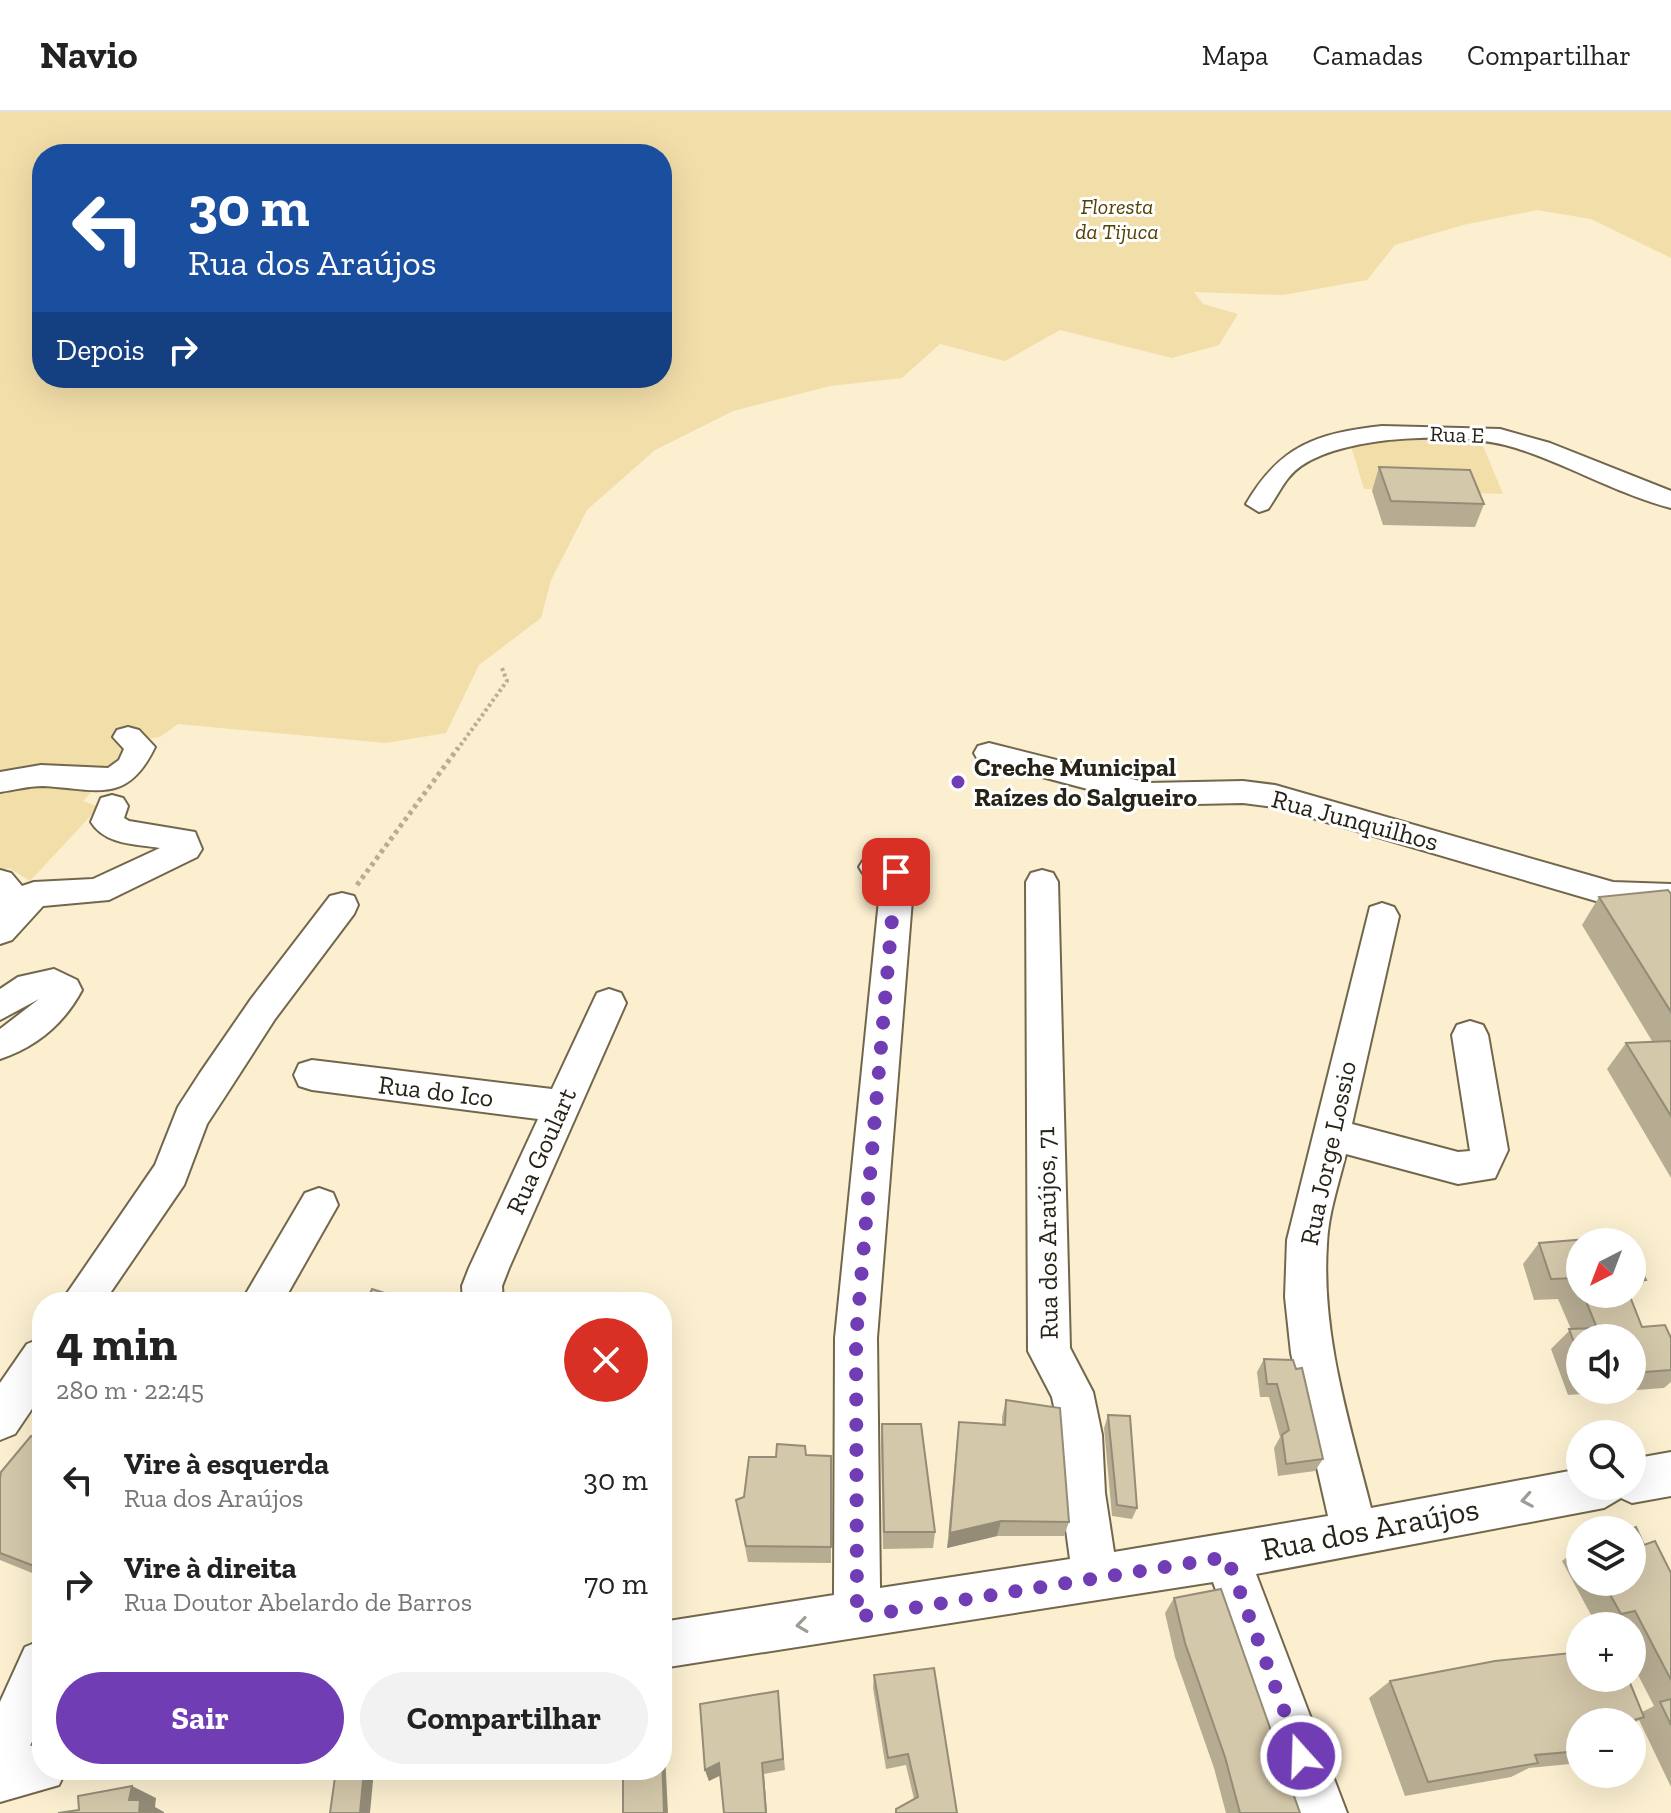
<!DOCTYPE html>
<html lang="pt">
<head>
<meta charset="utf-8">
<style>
	body { margin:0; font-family:"Zilla Slab",serif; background:#f2f2f2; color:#222; height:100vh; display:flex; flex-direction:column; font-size:30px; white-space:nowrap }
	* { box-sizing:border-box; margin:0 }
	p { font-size:26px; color:#767676 }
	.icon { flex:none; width:44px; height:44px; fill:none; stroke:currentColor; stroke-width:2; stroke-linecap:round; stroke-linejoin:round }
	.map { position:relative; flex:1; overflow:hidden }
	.details { position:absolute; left:32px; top:1180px; width:640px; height:488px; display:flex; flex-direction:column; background:#fff; border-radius:32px; box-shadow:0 8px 32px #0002 }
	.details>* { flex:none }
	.hud { position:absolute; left:32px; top:32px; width:640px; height:244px; border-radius:32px; box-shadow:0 8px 32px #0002; background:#1a4fa0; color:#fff; overflow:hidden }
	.needle { width:52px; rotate:222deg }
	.fabs { position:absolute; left:1566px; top:1116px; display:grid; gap:16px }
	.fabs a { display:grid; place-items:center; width:80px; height:80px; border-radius:50%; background:#fff; box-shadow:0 8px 32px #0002; font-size:40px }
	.pin { position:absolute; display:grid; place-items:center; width:68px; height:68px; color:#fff; margin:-34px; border-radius:16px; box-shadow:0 4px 12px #0006 }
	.me { position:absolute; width:88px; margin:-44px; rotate:340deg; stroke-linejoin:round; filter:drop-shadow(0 0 6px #0008) }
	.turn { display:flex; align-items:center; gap:28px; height:168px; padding:0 24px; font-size:36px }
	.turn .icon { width:104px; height:104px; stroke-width:2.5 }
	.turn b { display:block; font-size:56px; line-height:68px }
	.then { display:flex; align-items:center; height:76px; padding:0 24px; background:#0003; gap:16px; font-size:30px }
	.round { display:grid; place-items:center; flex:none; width:84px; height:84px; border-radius:42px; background:#f2f2f2 }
	.headline { display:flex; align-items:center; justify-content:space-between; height:136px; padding:0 24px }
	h1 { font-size:48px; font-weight:800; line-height:60px }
	.button { display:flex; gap:16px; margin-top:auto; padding:16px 24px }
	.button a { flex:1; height:92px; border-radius:48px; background:#703db4; color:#fff; font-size:32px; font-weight:800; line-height:92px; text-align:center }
	.button a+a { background:#f2f2f2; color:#222 }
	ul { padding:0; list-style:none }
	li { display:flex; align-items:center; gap:24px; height:104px; padding:0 24px }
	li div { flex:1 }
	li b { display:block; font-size:30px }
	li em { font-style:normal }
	header { display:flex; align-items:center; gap:48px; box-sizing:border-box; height:112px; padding:0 40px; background:#fff; border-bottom:2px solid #e0e0e0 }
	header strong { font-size:38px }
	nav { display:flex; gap:44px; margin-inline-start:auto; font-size:28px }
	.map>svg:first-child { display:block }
</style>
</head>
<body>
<header>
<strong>Navio</strong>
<nav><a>Mapa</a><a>Camadas</a><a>Compartilhar</a></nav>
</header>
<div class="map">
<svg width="1671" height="1701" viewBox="0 0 1671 1701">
	<rect width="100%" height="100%" fill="#fbefd0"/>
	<!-- green -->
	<g fill="#f2dea9" fill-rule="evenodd">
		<path d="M 0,0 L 1671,0 L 1671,146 L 1591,107 L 1537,98 L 1463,113 L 1395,133 L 1367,168 L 1283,183 L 1194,180 L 1203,192 L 1238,202 L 1219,233 L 1172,246 L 1060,218 L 1005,249 L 940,232 L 902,266 L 830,274 L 733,299 L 655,338 L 587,398 L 551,468 L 541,506 L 479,553 L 446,621 L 386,631 L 178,612 L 160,625 L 143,627 L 83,689 L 99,695 L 30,769 L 9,756 L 0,759 ZM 42,42 L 662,42 L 662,266 L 42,266 Z"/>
		<polygon points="1348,324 1481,329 1503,382 1364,377"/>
	</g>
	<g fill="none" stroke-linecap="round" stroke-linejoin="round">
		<defs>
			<g id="minor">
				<path d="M 1382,314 L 1500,317 L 1550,331 L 1671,379 L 1671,396 C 1618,382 1569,353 1516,336 C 1464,319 1347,322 1301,354 C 1285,365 1279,382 1268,397 L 1259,400 L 1246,392 C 1280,333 1318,321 1382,314 Z"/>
				<path d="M 128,615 L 139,618 L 155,635 C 127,693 97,677 43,674 C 28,674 15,678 0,680 L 0,660 L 41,653 L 108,656 L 119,648 L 124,637 L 113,625 L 117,618 Z"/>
				<polygon points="989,631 1148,671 1243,669 1275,673 1613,770 1671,772 1671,796 1613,794 1275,695 1243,691 1148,693 978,648 974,641 978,634"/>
				<path d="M 112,683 L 123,686 L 128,694 L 124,706 L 129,709 L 195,720 L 202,737 L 197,745 L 109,788 L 43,794 L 12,828 L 0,832 L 0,758 L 11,761 L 22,774 L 34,770 L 93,767 L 160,736 C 136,732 105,733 91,710 L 101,686 Z"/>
				<path d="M 875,743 L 904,749 L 914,763 L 877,1226 L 880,1476 L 1070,1447 L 1061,1381 L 1060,1323 L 1052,1285 L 1028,1239 L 1026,770 L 1031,761 L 1042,758 L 1053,761 L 1058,770 L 1070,1236 L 1093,1280 L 1102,1323 L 1105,1381 L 1114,1440 L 1328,1404 L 1291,1241 L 1285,1185 L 1287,1128 L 1370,795 L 1382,791 L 1394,795 L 1399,804 L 1352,1012 L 1458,1040 L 1470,1039 L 1452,923 L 1457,913 L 1470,909 L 1483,913 L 1488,923 L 1508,1038 L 1495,1066 L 1458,1072 L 1346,1042 C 1339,1071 1328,1102 1327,1132 C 1321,1222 1349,1309 1371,1396 L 1580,1357 L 1580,1374 L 1632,1374 L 1632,1347 L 1671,1340 L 1671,1384 L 1632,1391 L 1621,1386 L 1604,1396 L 1256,1462 L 1347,1701 L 1297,1701 L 1213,1470 L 662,1556 L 662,1510 L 834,1483 L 835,1226 L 881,768 L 864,763 L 859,755 L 864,747 Z"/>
				<polygon points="342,781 354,784 358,793 354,802 275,907 226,983 207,1012 184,1073 104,1190 61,1190 155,1053 178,995 200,961 251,887 330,784"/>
				<path d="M 54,857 L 77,868 L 82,878 C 64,912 36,935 0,947 L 0,917 L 39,887 L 0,908 L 0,877 L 18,865 Z"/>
				<polygon points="609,877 621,881 626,891 509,1156 502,1174 503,1190 463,1190 462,1174 469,1156 538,1007 312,978 299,974 294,963 299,952 312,948 552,977 597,881"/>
				<polygon points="319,1076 333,1081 338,1093 283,1190 241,1190 305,1081"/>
				<polygon points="42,1226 42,1282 15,1322 0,1328 0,1271 27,1232"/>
				<polygon points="42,1528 42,1607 30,1634 42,1631 42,1658 66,1658 59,1673 0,1690 0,1590 25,1535"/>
			</g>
		</defs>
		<!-- minor casing -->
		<use href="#minor" stroke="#72674c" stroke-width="4"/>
		<!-- path-far1 -->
		<polyline stroke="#b8ae95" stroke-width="4" stroke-dasharray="3 3" stroke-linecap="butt" points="457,638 507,569 502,556"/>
		<!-- path -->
		<polyline stroke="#b8ae95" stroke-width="5" stroke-dasharray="4 4" stroke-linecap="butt" points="357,773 458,636"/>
		<!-- minor -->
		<use href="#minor" fill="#fff" fill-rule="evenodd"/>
	</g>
	<!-- wall -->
	<g fill="#b6ac92" fill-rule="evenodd">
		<polygon points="1379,355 1484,392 1475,415 1383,413 1372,379"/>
		<polygon points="1671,782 1671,1066 1607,957 1626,931 1652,929 1582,813 1599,785"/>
		<path d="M 1580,1130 L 1580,1182 L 1632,1182 L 1632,1139 L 1646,1168 L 1630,1184 L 1642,1215 L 1671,1226 L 1671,1270 L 1664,1276 L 1568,1283 L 1551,1237 L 1571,1217 L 1558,1187 L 1534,1188 L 1523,1152 L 1539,1131 ZM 1580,1226 L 1632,1226 L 1632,1278 L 1580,1278 Z"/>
		<polygon points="1264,1247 1323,1347 1315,1359 1278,1364 1274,1336 1280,1325 1269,1285 1260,1285 1257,1260"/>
		<polygon points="1006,1288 1069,1410 1064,1424 997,1424 947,1436 957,1327 959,1310 1002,1312 1002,1305"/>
		<polygon points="1108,1303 1137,1396 1132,1407 1112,1404 1104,1316"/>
		<polygon points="882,1312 935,1420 933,1436 883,1437 881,1330"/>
		<polygon points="42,1329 42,1465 0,1448 0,1366"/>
		<polygon points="806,1343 831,1344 831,1451 748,1450 736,1388 744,1385 776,1345"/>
		<polygon points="1644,1433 1671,1461 1671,1675 1639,1608 1632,1612 1632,1610 1580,1610 1580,1651 1529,1656 1511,1665 1405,1684 1369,1586 1390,1569 1642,1600 1654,1594 1632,1551 1632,1514 1597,1514 1562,1449 1580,1435 1580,1470 1632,1470"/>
		<polygon points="1174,1486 1300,1701 1226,1701 1214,1656 1175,1545 1165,1501"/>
		<polygon points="874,1563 957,1701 895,1701 896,1697 914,1687 906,1653 886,1657 873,1576"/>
		<polygon points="778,1579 785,1658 764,1662 721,1663 709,1669 705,1658"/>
	</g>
	<!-- shaded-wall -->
	<g fill="#948c77">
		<polygon points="1001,1409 997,1424 947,1436 950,1421"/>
		<polygon points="662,1599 663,1602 668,1701 664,1701 662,1643"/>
		<polygon points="719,1651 723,1662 709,1669 705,1658"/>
		<polygon points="762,1651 764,1662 767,1701 766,1701"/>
		<polygon points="364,1658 374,1658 370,1701 360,1701"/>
		<polygon points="132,1674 156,1686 155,1695 164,1700 164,1701 139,1701 129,1688"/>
	</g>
	<!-- building -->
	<g fill="#d4c8aa" stroke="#948c77" stroke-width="2">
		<polygon points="1379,355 1470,358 1484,392 1391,389"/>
		<polygon points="1668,778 1671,782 1671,900 1599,785"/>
		<polygon points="1671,929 1671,1004 1626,931"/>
		<polygon points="1625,1124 1628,1130 1580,1130 1580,1175 1576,1166 1551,1167 1539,1131"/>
		<polygon points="1632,1139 1646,1168 1632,1168"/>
		<polygon points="372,1177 410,1189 409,1190 366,1190"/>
		<polygon points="1583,1182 1629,1182 1642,1215 1665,1213 1671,1226 1671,1258 1632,1261 1632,1226 1580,1226 1580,1246 1569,1217 1597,1216"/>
		<polygon points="1264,1247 1293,1248 1296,1257 1302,1256 1323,1347 1286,1352 1282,1323 1289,1318 1277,1272 1267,1272"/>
		<polygon points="1006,1288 1060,1296 1069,1410 1001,1409 950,1421 959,1310 1005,1313"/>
		<polygon points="1108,1303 1130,1304 1137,1396 1117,1393"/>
		<polygon points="882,1312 921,1312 935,1420 884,1420"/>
		<polygon points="31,1324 42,1329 42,1457 0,1441 0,1366 1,1360"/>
		<polygon points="777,1332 805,1334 806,1343 831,1344 831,1435 746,1434 736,1388 744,1385 749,1345 776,1345"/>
		<polygon points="1636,1415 1644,1433 1655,1429 1671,1461 1671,1568 1635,1499 1621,1502 1603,1470 1632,1470 1632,1418 1628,1418"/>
		<polygon points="1221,1477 1300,1701 1240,1701 1225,1645 1185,1531 1174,1486"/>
		<polygon points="1580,1540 1580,1566 1628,1566 1644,1605 1628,1610 1580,1610 1580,1639 1535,1643 1538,1651 1428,1670 1390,1569 1495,1549"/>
		<polygon points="934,1556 957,1701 896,1701 896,1697 918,1685 908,1642 888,1646 874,1563"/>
		<polygon points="778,1579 783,1647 762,1651 766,1701 724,1701 719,1651 705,1658 700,1592"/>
		<polygon points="1671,1587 1671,1613 1660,1590"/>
		<polygon points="1632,1620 1638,1633 1632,1634"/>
		<polygon points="662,1643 664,1701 623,1701 623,1658 662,1658"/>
		<polygon points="336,1658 364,1658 360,1701 330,1701"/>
		<polygon points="132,1674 129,1688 140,1688 139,1701 58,1701 79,1698 78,1684"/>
	</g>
	<!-- one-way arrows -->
	<defs><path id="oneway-chevron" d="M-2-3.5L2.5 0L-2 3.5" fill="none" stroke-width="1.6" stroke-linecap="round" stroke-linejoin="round" transform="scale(2)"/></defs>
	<g stroke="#9e9c97">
		<use href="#oneway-chevron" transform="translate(1527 1388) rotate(170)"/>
		<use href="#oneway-chevron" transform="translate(802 1513) rotate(172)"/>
	</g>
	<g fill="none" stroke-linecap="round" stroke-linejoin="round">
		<!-- route -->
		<polyline stroke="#703db4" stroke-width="14" stroke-dasharray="0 25.2" points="896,760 856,1226 857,1505 1227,1445 1301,1644"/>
	</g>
	<!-- markers -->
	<circle fill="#703db4" stroke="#fff" stroke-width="3" cx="958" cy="670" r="8"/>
	<g text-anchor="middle" stroke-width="6" stroke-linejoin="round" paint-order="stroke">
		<!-- far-park labels -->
		<g font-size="22" font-style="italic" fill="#544106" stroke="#fff">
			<text x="1117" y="102">Floresta<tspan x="1117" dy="25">da Tijuca</tspan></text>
		</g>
		<!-- far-street labels -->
		<g font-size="22" fill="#272317" stroke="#fff">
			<text transform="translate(1457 322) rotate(2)" y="8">Rua E</text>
		</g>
		<!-- poi labels -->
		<g font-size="26" font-weight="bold" fill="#272317" stroke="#fff" text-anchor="start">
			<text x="974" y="664">Creche Municipal<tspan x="974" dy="30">Raízes do Salgueiro</tspan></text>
		</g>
		<!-- street labels -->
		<g font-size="26" fill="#272317" stroke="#fff">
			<text transform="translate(1355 708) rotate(15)" y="9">Rua Junquilhos</text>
			<text transform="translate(436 979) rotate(7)" y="9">Rua do Ico</text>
			<text transform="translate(541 1039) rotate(-66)" y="9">Rua Goulart</text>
			<text transform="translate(1328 1041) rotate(-78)" y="9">Rua Jorge Lossio</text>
			<text transform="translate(1047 1121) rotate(-91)" y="9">Rua dos Araújos, 71</text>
		</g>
		<!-- near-street labels -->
		<g font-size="32" fill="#272317" stroke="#fff">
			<text transform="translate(1370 1417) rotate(-11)" y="11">Rua dos Araújos</text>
		</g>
	</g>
</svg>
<div class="fabs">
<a><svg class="needle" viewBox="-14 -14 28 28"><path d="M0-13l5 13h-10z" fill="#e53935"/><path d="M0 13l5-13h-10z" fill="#767676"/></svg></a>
<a><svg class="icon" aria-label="sound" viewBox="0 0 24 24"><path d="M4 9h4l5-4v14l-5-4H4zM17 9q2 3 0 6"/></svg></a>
<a><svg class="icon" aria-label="search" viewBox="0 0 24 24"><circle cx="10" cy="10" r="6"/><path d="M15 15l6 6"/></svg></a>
<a><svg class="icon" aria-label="layers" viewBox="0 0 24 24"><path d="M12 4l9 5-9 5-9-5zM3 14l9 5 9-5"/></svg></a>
<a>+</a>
<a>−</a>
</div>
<div class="pin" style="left:896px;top:760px;background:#d93025"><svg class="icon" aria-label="arrive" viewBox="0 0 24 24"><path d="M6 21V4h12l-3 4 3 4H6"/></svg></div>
<svg class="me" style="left:1301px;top:1644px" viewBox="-20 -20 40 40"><circle r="17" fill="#703db4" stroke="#fff" stroke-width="3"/><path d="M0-11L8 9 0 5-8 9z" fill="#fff"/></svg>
<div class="hud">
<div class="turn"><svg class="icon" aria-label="left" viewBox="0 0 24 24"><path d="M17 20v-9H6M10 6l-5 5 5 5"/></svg><div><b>30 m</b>Rua dos Araújos</div></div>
<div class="then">Depois<svg class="icon" aria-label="right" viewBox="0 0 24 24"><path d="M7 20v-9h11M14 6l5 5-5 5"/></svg></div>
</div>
<section class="details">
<div class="headline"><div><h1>4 min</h1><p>280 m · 22:45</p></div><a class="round" style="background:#d93025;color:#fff"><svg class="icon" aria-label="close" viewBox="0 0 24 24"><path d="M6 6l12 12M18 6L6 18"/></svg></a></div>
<ul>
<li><svg class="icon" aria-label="left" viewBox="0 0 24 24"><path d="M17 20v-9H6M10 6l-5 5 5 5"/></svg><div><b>Vire à esquerda</b><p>Rua dos Araújos</p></div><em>30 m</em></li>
<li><svg class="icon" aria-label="right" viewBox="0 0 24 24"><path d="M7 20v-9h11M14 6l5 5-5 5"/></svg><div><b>Vire à direita</b><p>Rua Doutor Abelardo de Barros</p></div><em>70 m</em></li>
</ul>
<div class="button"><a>Sair</a><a>Compartilhar</a></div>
</section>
</div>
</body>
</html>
